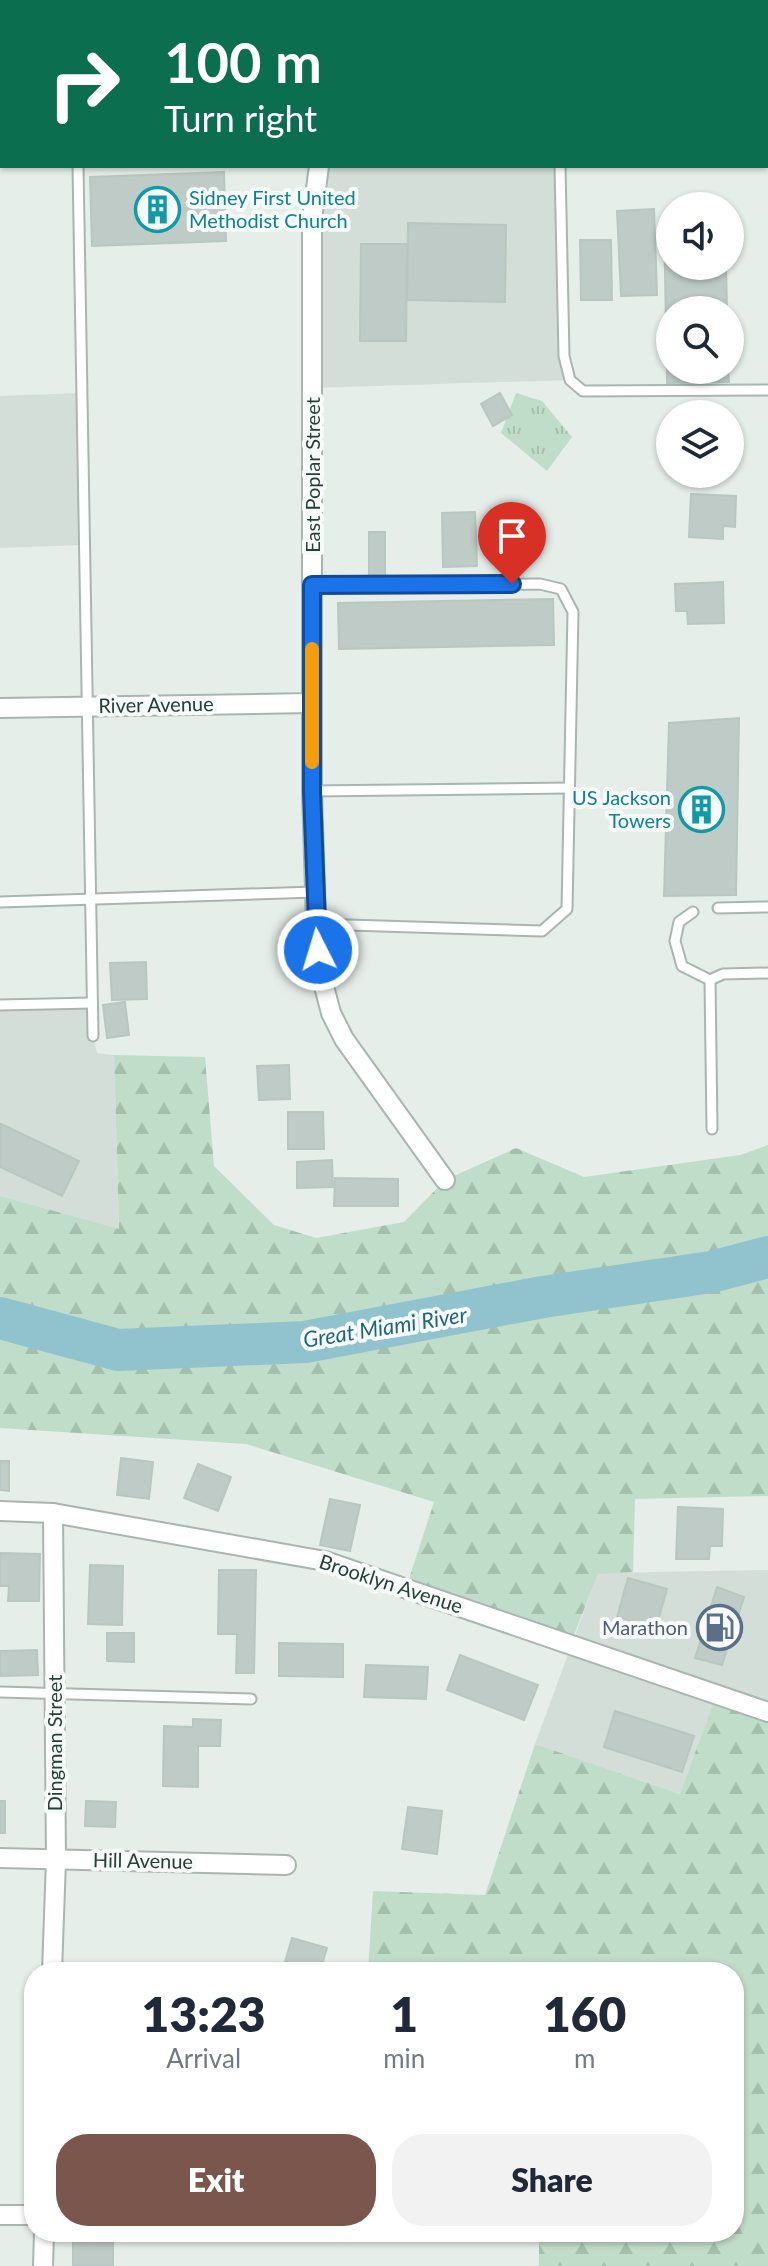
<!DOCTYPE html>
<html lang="en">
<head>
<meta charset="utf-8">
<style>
	body { margin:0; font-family:Lato,sans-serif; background:#f2f2f3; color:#1f2937; height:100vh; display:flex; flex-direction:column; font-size:30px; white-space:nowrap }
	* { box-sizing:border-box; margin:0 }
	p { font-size:26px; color:#747a83 }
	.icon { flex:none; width:44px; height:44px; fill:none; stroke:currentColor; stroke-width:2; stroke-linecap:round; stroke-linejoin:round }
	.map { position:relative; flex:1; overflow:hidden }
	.details { position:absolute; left:24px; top:1962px; width:720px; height:280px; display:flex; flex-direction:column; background:#fff; border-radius:32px; box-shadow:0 2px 6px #0004 }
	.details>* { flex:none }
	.guide { position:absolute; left:0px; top:0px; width:768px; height:168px; box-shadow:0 2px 6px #0004; background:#0b6e4f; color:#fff; overflow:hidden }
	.buttons { position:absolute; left:656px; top:192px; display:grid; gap:16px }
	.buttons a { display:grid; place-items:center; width:88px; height:88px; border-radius:50%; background:#fff; box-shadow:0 2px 6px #0004; font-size:40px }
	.pin { position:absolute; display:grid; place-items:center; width:68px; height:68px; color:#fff; margin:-82px -34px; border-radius:50% 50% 50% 0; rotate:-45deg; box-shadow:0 0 8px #0007 }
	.pin .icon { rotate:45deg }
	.me { position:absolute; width:88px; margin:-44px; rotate:355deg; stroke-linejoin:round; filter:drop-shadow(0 0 6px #0008) }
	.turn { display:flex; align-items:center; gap:28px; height:168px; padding:0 32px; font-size:36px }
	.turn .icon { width:104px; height:104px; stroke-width:2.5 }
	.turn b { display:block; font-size:56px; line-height:68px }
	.eta { display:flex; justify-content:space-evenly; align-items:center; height:136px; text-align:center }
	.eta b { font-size:48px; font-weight:800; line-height:56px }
	.button { display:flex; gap:16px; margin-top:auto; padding:16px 32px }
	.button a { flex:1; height:92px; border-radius:32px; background:#7a564d; color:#fff; font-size:32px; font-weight:800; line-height:92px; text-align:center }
	.button a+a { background:#f2f2f3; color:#1f2937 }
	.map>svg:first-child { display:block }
</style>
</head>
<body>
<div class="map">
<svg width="768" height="2266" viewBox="0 0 768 2266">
	<defs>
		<pattern id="grass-tufts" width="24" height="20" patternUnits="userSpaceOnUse" patternTransform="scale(2)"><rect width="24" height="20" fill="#c0ddc9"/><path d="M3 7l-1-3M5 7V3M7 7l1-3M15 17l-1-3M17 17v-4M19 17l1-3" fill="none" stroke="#a5bfad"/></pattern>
		<pattern id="forest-firs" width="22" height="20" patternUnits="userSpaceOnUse" patternTransform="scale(2)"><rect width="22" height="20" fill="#c0ddc9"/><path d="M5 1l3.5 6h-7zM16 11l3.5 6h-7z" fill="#a5bfad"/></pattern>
	</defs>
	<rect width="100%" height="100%" fill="#e6eeea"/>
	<!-- built -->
	<g fill="#d4ded9">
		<polygon points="0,0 768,0 768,152 766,2 2,2 0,139"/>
		<polygon points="319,166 560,166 564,356 570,380 313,388"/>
		<polygon points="81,393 83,545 0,548 0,396"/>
		<polygon points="92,1003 93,1036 97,1053 114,1055 119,1230 0,1196 0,1005"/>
		<polygon points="768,1570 768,1712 716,1695 680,1794 535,1744 598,1573"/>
	</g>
	<!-- grass -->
	<polygon fill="url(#grass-tufts)" points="516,393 542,401 572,437 547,471 501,433"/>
	<!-- forest -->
	<g fill="url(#forest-firs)">
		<polygon points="114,1055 205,1057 214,1166 274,1225 316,1238 404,1222 445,1180 516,1148 584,1177 740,1155 768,1145 768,1496 635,1499 633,1572 598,1574 570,1645 406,1588 434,1502 246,1444 0,1428 0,1196 119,1229"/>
		<polygon points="716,1695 768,1712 768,2266 539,2266 539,2232 734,2232 734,1972 368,1972 373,1891 485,1895 535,1744 680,1794"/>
	</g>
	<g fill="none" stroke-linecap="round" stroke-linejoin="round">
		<!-- river -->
		<polyline stroke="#91c3cf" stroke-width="42" points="0,1318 118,1350 305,1342 543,1297 711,1272 768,1257"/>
	</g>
	<!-- building -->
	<g fill="#becbc6" stroke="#b8c7c1" stroke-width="2">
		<polygon points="0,0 24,2 2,2 0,56"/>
		<rect x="435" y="0" width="58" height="2"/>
		<rect x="498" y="0" width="82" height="2"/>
		<polygon points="224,172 226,241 92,246 90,177"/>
		<polygon points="654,209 657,295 621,296 617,211"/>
		<polygon points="670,217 670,266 726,266 727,310 670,310 670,370 728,370 729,382 667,383 664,218"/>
		<polygon points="408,223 506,225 505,302 407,300"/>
		<polygon points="580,240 611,240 612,300 581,300"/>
		<polygon points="361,244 407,244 406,341 360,341"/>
		<polygon points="500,393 512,415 493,426 481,404"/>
		<polygon points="691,494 736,496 735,527 723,526 723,539 689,537"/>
		<polygon points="475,512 477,566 443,567 442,513"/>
		<rect x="369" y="532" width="16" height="43"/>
		<polygon points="723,582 724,623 688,624 687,611 676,611 675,584"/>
		<polygon points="553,599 554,645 339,649 338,603"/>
		<polygon points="739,718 736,895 664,896 669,723"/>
		<polygon points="146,962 147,999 112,1000 110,963"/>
		<polygon points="125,1002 129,1035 107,1038 103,1005"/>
		<polygon points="289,1065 290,1099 259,1100 257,1066"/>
		<polygon points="288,1112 323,1112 324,1149 288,1149"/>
		<polygon points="1,1124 79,1161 62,1196 0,1167"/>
		<polygon points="332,1160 333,1187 297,1188 297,1162"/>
		<polygon points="335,1178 398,1179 398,1206 334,1206"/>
		<polygon points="121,1458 153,1462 149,1499 117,1495"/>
		<polygon points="0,1461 9,1461 9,1491 0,1490"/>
		<polygon points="198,1464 231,1477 218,1511 184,1498"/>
		<polygon points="330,1499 360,1505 350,1551 320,1545"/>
		<polygon points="678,1507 723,1509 722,1546 710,1546 709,1559 676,1559"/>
		<polygon points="0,1553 40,1554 39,1601 8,1601 9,1586 0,1586"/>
		<polygon points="90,1565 123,1566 122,1625 88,1624"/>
		<polygon points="219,1570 256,1570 254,1673 236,1673 237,1634 218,1634"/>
		<polygon points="628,1578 667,1589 656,1628 617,1617"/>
		<polygon points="717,1587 744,1597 722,1665 695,1658"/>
		<polygon points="107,1633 134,1633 134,1662 107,1661"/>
		<polygon points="279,1643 343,1644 343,1677 279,1676"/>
		<polygon points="37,1650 38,1675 0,1676 0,1651"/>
		<polygon points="460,1655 538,1685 524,1720 447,1690"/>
		<polygon points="366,1665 428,1667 426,1699 364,1697"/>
		<polygon points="615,1711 694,1736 682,1772 604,1747"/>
		<polygon points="193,1719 221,1720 220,1746 198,1746 198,1787 163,1786 164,1726 193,1727"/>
		<rect x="0" y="1801" width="5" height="32"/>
		<polygon points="86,1801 116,1802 115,1827 85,1826"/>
		<polygon points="408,1807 442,1811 437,1854 402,1849"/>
		<polygon points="292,1938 327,1948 321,1968 332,1972 282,1972"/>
		<polygon points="73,2239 113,2240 113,2266 73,2266"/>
	</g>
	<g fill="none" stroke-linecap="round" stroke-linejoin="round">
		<defs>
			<g id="lane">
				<polyline points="76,0 76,2"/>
				<polyline points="161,0 161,2"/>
				<polyline points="230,0 230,2"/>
				<polyline points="78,166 93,1036"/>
				<polyline points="560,166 564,356 570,380 583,391 768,390"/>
				<polyline points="312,585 540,584 561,589 573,612 567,909 542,931 316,924"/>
				<polyline points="312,791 569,788"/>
				<polyline points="0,902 315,892"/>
				<polyline points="718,908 768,907"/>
				<polyline points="693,912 679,922 675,941 682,966 710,980"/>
				<polyline points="0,1005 92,1003"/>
				<polyline points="712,1129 710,980 723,974 768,973"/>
				<polyline points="0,1692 251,1699"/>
			</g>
			<g id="street">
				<polyline points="320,0 320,2"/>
				<polyline points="0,139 2,139"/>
				<polyline points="766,152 768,152"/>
				<polyline points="319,166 312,219 312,791 316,924 321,975 331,1013 344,1039 445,1180"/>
				<polyline points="0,708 312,703"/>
				<polyline points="0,1511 53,1513 325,1561 768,1712"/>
				<polyline points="0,1858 286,1865"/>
				<polyline points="52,1972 56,1860 53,1513"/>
				<polyline points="0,2215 34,2215"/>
				<polyline points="43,2266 44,2232"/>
			</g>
		</defs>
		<!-- lane casing -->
		<use href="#lane" stroke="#a8b6b1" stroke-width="13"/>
		<!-- street casing -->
		<use href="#street" stroke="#a8b6b1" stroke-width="22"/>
		<!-- lane -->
		<use href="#lane" stroke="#fff" stroke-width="9"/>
		<!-- street -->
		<use href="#street" stroke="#fff" stroke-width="18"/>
	</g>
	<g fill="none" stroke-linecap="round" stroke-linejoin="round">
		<defs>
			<polyline id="route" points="318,950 312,791 312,585 512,584"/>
		</defs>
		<!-- route casing -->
		<use href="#route" stroke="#114b97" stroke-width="20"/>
		<!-- route -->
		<use href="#route" stroke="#1a73e8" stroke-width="14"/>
		<!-- slow -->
		<polyline stroke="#f59e0b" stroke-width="14" points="312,649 312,762"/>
	</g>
	<!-- icons -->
	<defs>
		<symbol id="building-ring" viewBox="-11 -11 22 22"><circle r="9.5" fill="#f6faf8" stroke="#0f9aa8" stroke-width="1.5"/><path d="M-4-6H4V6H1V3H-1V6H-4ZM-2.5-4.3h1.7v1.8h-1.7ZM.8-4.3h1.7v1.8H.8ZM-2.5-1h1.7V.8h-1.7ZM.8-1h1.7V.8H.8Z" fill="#0f9aa8"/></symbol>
		<symbol id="fuel-ring" viewBox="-11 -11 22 22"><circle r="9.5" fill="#f6faf8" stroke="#5c6f8a" stroke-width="1.5"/><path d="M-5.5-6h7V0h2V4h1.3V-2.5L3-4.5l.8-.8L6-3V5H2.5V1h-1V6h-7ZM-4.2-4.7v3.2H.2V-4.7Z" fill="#5c6f8a"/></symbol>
	</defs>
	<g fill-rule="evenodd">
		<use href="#building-ring" x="132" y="184" width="51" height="51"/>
		<use href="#building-ring" x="676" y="784" width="51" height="51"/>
		<use href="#fuel-ring" x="694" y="1602" width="51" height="51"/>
	</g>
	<g text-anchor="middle" stroke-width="8" stroke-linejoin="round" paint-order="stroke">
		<!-- culture labels -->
		<g font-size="20" fill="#0d838f" stroke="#f6faf8" text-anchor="start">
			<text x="189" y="205">Sidney First United<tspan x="189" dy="23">Methodist Church</tspan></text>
			<text x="671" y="805" text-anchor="end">US Jackson<tspan x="671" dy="23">Towers</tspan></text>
		</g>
		<!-- street labels -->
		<g font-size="20" fill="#253f39" stroke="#f6faf8">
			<text transform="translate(313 475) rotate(-90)" y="7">East Poplar Street</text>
			<text transform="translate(156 705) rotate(-1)" y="7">River Avenue</text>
			<text transform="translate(391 1584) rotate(18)" y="7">Brooklyn Avenue</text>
			<text transform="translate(55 1743) rotate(-90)" y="7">Dingman Street</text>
			<text transform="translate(143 1861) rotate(1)" y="7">Hill Avenue</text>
		</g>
		<!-- service labels -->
		<g font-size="20" fill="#4e5e75" stroke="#f6faf8" text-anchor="end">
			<text x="688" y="1635">Marathon</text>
		</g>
		<!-- water labels -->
		<g font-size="22" font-style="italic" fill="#226778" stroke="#f6faf8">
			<text transform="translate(385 1327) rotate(-9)" y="8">Great Miami River</text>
		</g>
	</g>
</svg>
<div class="buttons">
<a><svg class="icon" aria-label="sound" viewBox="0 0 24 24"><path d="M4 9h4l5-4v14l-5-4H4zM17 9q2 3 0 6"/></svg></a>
<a><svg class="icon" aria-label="search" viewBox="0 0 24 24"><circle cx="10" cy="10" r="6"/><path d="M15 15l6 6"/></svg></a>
<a><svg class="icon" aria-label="layers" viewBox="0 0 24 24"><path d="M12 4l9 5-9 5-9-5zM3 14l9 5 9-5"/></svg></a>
</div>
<div class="pin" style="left:512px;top:584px;background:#d93025"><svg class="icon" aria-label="arrive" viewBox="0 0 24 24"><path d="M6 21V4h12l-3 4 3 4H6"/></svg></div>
<svg class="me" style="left:318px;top:950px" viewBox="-20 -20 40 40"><circle r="17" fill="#1a73e8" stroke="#fff" stroke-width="3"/><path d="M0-11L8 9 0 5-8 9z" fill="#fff"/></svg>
<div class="guide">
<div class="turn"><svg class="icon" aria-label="right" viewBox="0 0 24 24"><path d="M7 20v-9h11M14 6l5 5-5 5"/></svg><div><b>100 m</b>Turn right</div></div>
</div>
<section class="details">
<div class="eta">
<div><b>13:23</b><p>Arrival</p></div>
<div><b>1</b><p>min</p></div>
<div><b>160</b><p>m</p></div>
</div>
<div class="button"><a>Exit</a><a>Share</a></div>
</section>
</div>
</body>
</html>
